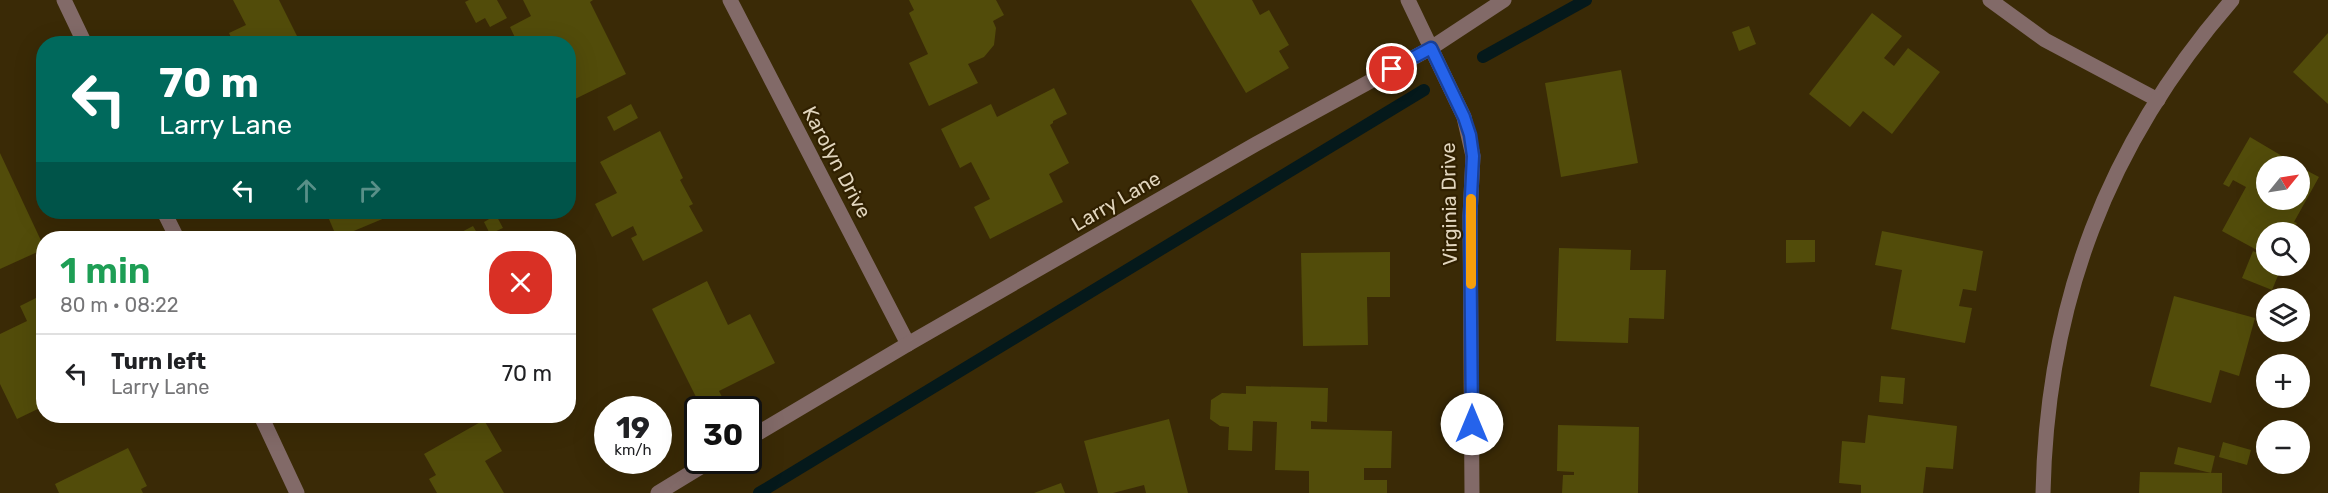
<!DOCTYPE html>
<html lang="en">
<head>
<meta charset="utf-8">
<style>
	body { margin:0; font-family:Rubik,sans-serif; background:#f2f2f2; color:#202124; height:100vh; display:flex; flex-direction:column; font-size:22px; white-space:nowrap }
	* { box-sizing:border-box; margin:0 }
	p { font-size:20px; color:#757577 }
	.icon { flex:none; width:33px; height:33px; fill:none; stroke:currentColor; stroke-width:2; stroke-linecap:round; stroke-linejoin:round }
	.map { position:relative; flex:1; overflow:hidden }
	.drawer { position:absolute; left:36px; top:231px; width:540px; height:192px; display:flex; flex-direction:column; background:#fff; border-radius:24px; box-shadow:0 6px 24px #0002 }
	.drawer>* { flex:none }
	.top-card { position:absolute; left:36px; top:36px; width:540px; height:183px; border-radius:24px; box-shadow:0 6px 24px #0002; background:#00695c; color:#fff; overflow:hidden }
	.needle { width:39px; rotate:60deg }
	.tools { position:absolute; left:2256px; top:156px; display:grid; gap:12px }
	.tools a { display:grid; place-items:center; width:54px; height:54px; border-radius:50%; background:#fff; box-shadow:0 6px 24px #0002; font-size:30px }
	.speed { position:absolute; left:594px; top:396px; display:flex; gap:12px; font-size:30px; font-weight:700; text-align:center }
	.speed>* { display:grid; place-content:center; width:78px; height:78px; border-radius:50%; background:#fff; box-shadow:0 6px 24px #0002; line-height:1 }
	.speed small { font-size:15px; font-weight:400 }
	.speed .limit { border:3px solid #111; border-radius:9px; background:#fff; color:#111 }
	.pin { position:absolute; display:grid; place-items:center; width:51px; height:51px; color:#fff; margin:-26px; border:3px solid #fff; border-radius:50%; box-shadow:0 2px 6px #0007 }
	.me { position:absolute; width:66px; margin:-33px; rotate:0deg; stroke-linejoin:round; filter:drop-shadow(0 0 4px #0008) }
	.turn { display:flex; align-items:center; gap:21px; height:126px; padding:0 24px; font-size:27px }
	.turn .icon { width:78px; height:78px; stroke-width:2.5 }
	.turn b { display:block; font-size:42px; line-height:51px }
	.lanes { display:flex; align-items:center; height:57px; padding:0 24px; background:#0003; justify-content:center; gap:30px; direction:ltr }
	.lanes .off { opacity:.35 }
	.round { display:grid; place-items:center; flex:none; width:63px; height:63px; border-radius:24px; background:#f2f2f2 }
	.summary { display:flex; align-items:center; justify-content:space-between; height:102px; padding:0 24px }
	h1 { font-size:36px; font-weight:600; line-height:45px; color:#1e9e55 }
	ul { padding:0; list-style:none }
	li { display:flex; align-items:center; gap:18px; height:78px; padding:0 24px; border-top:2px solid #e0e0e0 }
	li div { flex:1 }
	li b { display:block; font-size:22px }
	li em { font-style:normal }
	.map>svg:first-child { display:block }
</style>
</head>
<body>
<div class="map">
<svg width="2328" height="493" viewBox="0 0 2328 493">
	<rect width="100%" height="100%" fill="#3a2a06"/>
	<g fill="none" stroke-linecap="round" stroke-linejoin="round">
		<!-- stream -->
		<g stroke="#05191b" stroke-width="12">
			<polyline points="1483,57 1586,0"/>
			<polyline points="759,493 1424,90"/>
		</g>
	</g>
	<!-- building -->
	<g fill="#524c0a">
		<polygon points="233,0 279,0 301,44 234,44 229,33 246,25"/>
		<polygon points="469,0 497,0 507,18 490,27 485,18 476,23 465,2"/>
		<polygon points="523,0 593,0 590,2 626,74 573,100 568,90 568,44 518,44 510,27 531,16"/>
		<polygon points="909,0 996,0 1004,15 993,21 996,28 994,45 984,57 968,64 978,83 929,106 909,63 928,54 909,13 914,10"/>
		<polygon points="1191,0 1252,0 1260,15 1269,10 1289,45 1279,51 1289,68 1246,93"/>
		<polygon points="1872,13 1902,36 1884,58 1894,66 1908,48 1940,72 1892,134 1863,111 1850,127 1809,94"/>
		<polygon points="1749,26 1756,44 1739,51 1732,32"/>
		<polygon points="2328,33 2328,104 2293,72"/>
		<polygon points="1621,70 1638,163 1561,177 1545,83"/>
		<polygon points="1054,88 1067,114 1053,121 1053,123 1050,125 1069,163 1049,174 1063,202 990,239 974,207 990,199 971,162 960,168 941,129 991,104 997,117"/>
		<polygon points="631,104 638,118 614,131 607,117"/>
		<polygon points="660,131 683,178 680,180 693,204 689,206 703,231 643,261 631,238 637,235 633,226 612,237 595,204 617,193 600,162"/>
		<polygon points="2250,137 2299,166 2266,166 2266,200 2300,200 2300,167 2319,177 2294,222 2297,223 2292,232 2266,232 2266,255 2222,231 2246,187 2233,180 2229,187 2223,184"/>
		<polygon points="0,153 44,247 44,249 0,269"/>
		<polygon points="326,212 390,212 392,215 337,238"/>
		<polygon points="496,215 503,228 490,234 484,222"/>
		<polygon points="473,226 480,238 450,238"/>
		<polygon points="1882,231 1983,251 1976,291 1963,289 1959,306 1972,308 1965,343 1891,329 1902,270 1875,265"/>
		<polygon points="1786,240 1815,240 1815,262 1786,263"/>
		<polygon points="1559,248 1631,250 1630,270 1666,270 1664,319 1629,318 1628,343 1556,341"/>
		<polygon points="2253,251 2266,257 2266,266 2282,266 2272,290 2242,278"/>
		<polygon points="1390,252 1390,297 1367,297 1368,345 1303,346 1301,253"/>
		<polygon points="707,281 728,325 750,314 775,363 719,391 723,399 712,404 708,396 698,401 652,309"/>
		<polygon points="44,294 44,406 17,419 0,384 0,334 27,321 20,306"/>
		<polygon points="2174,296 2255,318 2239,376 2220,370 2211,403 2150,386"/>
		<polygon points="1881,376 1905,378 1903,404 1879,402"/>
		<polygon points="1246,386 1328,388 1327,422 1311,421 1311,429 1392,431 1391,468 1364,468 1364,480 1387,480 1387,493 1309,493 1309,471 1275,470 1277,422 1253,421 1252,451 1228,450 1229,427 1220,426 1210,419 1211,400 1222,393 1246,394"/>
		<polygon points="1868,415 1957,426 1953,469 1926,467 1923,493 1861,493 1861,485 1839,483 1842,441 1865,443"/>
		<polygon points="1169,419 1188,493 1146,493 1144,485 1113,493 1098,493 1084,441"/>
		<polygon points="484,420 502,451 485,461 504,493 437,493 429,479 436,475 424,454"/>
		<polygon points="1558,425 1639,427 1638,493 1562,493 1563,475 1574,475 1574,472 1557,471"/>
		<polygon points="2223,442 2251,450 2247,465 2219,457"/>
		<polygon points="2178,447 2215,456 2211,473 2174,464"/>
		<polygon points="128,448 147,486 141,489 143,493 59,493 55,484"/>
		<polygon points="2140,472 2222,473 2222,493 2139,493"/>
		<polygon points="1061,483 1065,493 1034,493"/>
	</g>
	<g fill="none" stroke-linecap="round" stroke-linejoin="round">
		<!-- minor -->
		<g stroke="#826a68" stroke-width="15">
			<polyline points="64,0 85,44"/>
			<polyline points="730,0 908,344"/>
			<polyline points="1408,0 1464,117 1473,156 1470,216 1472,493"/>
			<polyline points="1990,0 2045,40 2158,100"/>
			<polyline points="164,212 177,238"/>
			<polyline points="261,416 297,493"/>
			<polyline points="748,439 908,344 1256,144 1431,48 1504,0"/>
			<polyline points="658,493 712,460"/>
			<path d="M 2043,493 C 2047,303 2107,144 2232,0"/>
		</g>
	</g>
	<g fill="none" stroke-linecap="round" stroke-linejoin="round">
		<defs>
			<polyline id="route" points="1392,69 1431,48 1464,117 1470,135 1473,156 1470,216 1472,424"/>
		</defs>
		<!-- route casing -->
		<use href="#route" stroke="#184099" stroke-width="15"/>
		<!-- route -->
		<use href="#route" stroke="#2563eb" stroke-width="10"/>
		<!-- slow -->
		<polyline stroke="#f59e0b" stroke-width="10" points="1471,284 1471,199"/>
	</g>
	<g text-anchor="middle" stroke-width="4.5" stroke-linejoin="round" paint-order="stroke">
		<!-- street labels -->
		<g font-size="20" fill="#e1d5bd" stroke="#302000">
			<text transform="translate(837 162) rotate(62)" y="7">Karolyn Drive</text>
			<text transform="translate(1116 201) rotate(-30)" y="7">Larry Lane</text>
			<text transform="translate(1449 204) rotate(-91)" y="7">Virginia Drive</text>
		</g>
	</g>
</svg>
<div class="tools">
<a><svg class="needle" viewBox="-14 -14 28 28"><path d="M0-13l5 13h-10z" fill="#e53935"/><path d="M0 13l5-13h-10z" fill="#757577"/></svg></a>
<a><svg class="icon" aria-label="search" viewBox="0 0 24 24"><circle cx="10" cy="10" r="6"/><path d="M15 15l6 6"/></svg></a>
<a><svg class="icon" aria-label="layers" viewBox="0 0 24 24"><path d="M12 4l9 5-9 5-9-5zM3 14l9 5 9-5"/></svg></a>
<a>+</a>
<a>−</a>
</div>
<div class="speed"><div>19<small>km/h</small></div><div class="limit">30</div></div>
<div class="pin" style="left:1392px;top:69px;background:#d93025"><svg class="icon" aria-label="arrive" viewBox="0 0 24 24"><path d="M6 21V4h12l-3 4 3 4H6"/></svg></div>
<svg class="me" style="left:1472px;top:424px" viewBox="-20 -20 40 40"><circle r="19" fill="#fff"/><path d="M0-13L10 11 0 6-10 11z" fill="#2563eb"/></svg>
<div class="top-card">
<div class="turn"><svg class="icon" aria-label="left" viewBox="0 0 24 24"><path d="M17 20v-9H6M10 6l-5 5 5 5"/></svg><div><b>70 m</b>Larry Lane</div></div>
<div class="lanes"><svg class="icon" aria-label="left" viewBox="0 0 24 24"><path d="M17 20v-9H6M10 6l-5 5 5 5"/></svg><svg class="icon off" aria-label="ahead" viewBox="0 0 24 24"><path d="M12 20V5M6 11l6-6 6 6"/></svg><svg class="icon off" aria-label="right" viewBox="0 0 24 24"><path d="M7 20v-9h11M14 6l5 5-5 5"/></svg></div>
</div>
<section class="drawer">
<div class="summary"><div><h1>1 min</h1><p>80 m · 08:22</p></div><a class="round" style="background:#d93025;color:#fff"><svg class="icon" aria-label="close" viewBox="0 0 24 24"><path d="M6 6l12 12M18 6L6 18"/></svg></a></div>
<ul>
<li><svg class="icon" aria-label="left" viewBox="0 0 24 24"><path d="M17 20v-9H6M10 6l-5 5 5 5"/></svg><div><b>Turn left</b><p>Larry Lane</p></div><em>70 m</em></li>
</ul>
</section>
</div>
</body>
</html>
